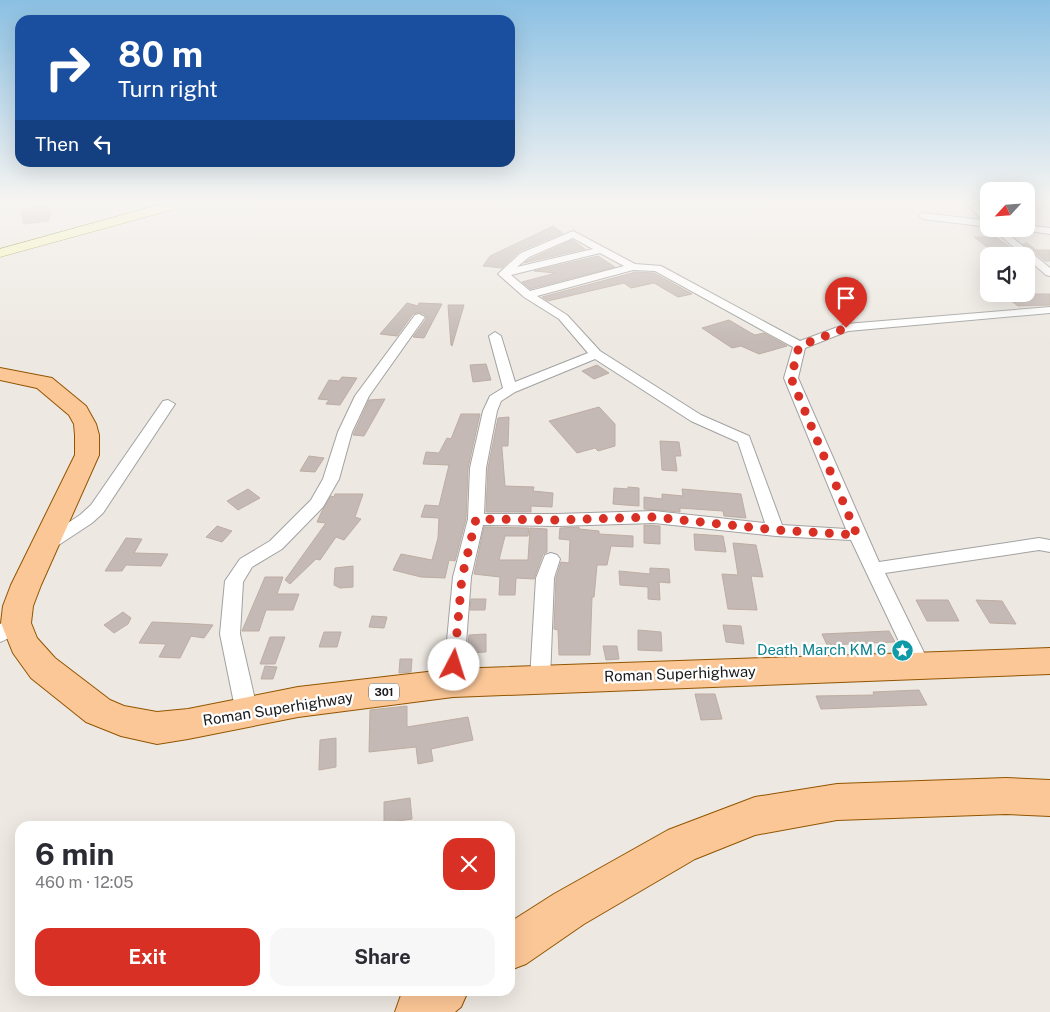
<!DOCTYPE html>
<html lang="en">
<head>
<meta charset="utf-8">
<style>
	body { margin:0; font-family:"Public Sans",sans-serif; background:#f7f7f7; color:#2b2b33; height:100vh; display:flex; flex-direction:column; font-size:19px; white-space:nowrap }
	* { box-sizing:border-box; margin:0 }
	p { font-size:16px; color:#7c7c81 }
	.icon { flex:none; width:28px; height:28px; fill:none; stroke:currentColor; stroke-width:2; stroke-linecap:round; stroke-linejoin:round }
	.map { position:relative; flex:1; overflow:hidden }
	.drawer { position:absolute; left:15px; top:821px; width:500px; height:175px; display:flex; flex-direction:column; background:#fff; border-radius:15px; box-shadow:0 5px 20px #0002 }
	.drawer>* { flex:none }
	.hud { position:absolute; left:15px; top:15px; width:500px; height:152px; border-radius:15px; box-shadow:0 5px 20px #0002; background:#1a4fa0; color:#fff; overflow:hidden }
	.needle { width:32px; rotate:244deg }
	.fabs { position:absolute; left:980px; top:182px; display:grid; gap:10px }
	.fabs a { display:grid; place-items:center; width:55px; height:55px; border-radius:10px; background:#fff; box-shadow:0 5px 20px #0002; font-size:25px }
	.pin { position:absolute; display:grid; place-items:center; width:42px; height:42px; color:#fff; margin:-51px -21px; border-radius:50% 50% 50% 0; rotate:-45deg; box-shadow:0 0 5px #0007 }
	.pin .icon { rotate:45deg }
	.me { position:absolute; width:55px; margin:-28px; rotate:5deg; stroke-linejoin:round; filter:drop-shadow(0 0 4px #0008) }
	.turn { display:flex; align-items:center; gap:18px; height:105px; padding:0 20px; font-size:22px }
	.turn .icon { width:65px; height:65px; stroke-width:2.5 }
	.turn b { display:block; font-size:35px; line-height:42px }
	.then { display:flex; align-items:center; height:48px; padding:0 20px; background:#0003; gap:10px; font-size:19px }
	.round { display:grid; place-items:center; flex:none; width:52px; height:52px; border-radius:15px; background:#f7f7f7 }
	.summary { display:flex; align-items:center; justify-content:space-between; height:85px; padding:0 20px }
	h1 { font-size:30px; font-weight:700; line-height:38px }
	.action { display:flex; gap:10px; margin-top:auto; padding:10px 20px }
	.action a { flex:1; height:58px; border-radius:15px; background:#d93025; color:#fff; font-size:20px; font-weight:700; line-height:58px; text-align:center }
	.action a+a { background:#f7f7f7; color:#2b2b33 }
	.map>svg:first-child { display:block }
</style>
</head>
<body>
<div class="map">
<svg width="1050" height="1012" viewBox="0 0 1050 1012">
	<rect width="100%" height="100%" fill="#ede8e1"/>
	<!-- building -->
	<g fill="#c4b9b4" stroke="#beada3">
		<polygon points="48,205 51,211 48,221 24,224 21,209"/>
		<polygon points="553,226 563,233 520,251 502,268 483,266 490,256"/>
		<polygon points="974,237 996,237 1022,256 999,256"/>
		<polygon points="573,240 585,249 524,263 530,259"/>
		<polygon points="1026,242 1036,250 1050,250 1050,261 1045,261 1023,244 1026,244"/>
		<polygon points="598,256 615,267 530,289 522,282 556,273 534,271"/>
		<polygon points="636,272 654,273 692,294 678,297 654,283 631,288 624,283 548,301 542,297"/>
		<polygon points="1002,294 1050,294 1050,305 1018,306"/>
		<polygon points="407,303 418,306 419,303 442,304 424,338 413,337 427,318 426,315 419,312 413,314 397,336 380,334"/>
		<polygon points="448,305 464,305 452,346 451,345"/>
		<polygon points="729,320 751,333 755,335 764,333 787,346 759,354 741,346 732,348 702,328"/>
		<polygon points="486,364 491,380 473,382 470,365"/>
		<polygon points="597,365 609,373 594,379 582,371"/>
		<polygon points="342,377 357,378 340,405 326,404 329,400 318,399 329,380 339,381"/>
		<polygon points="385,399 364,436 353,435 369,400"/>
		<polygon points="599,407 615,424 615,446 598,451 595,448 577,453 549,421"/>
		<polygon points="461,414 480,414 468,468 466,519 455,561 449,560 445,578 421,577 393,570 401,554 432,560 438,538 439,518 421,517 425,505 439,506 449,465 423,464 426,452 439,453 447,438 451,439"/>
		<polygon points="509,417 508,446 502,446 502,449 505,486 534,487 533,491 553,493 552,507 531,506 531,512 486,512 488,468 498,418"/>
		<polygon points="660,441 679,442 681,456 675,456 677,471 662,470"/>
		<polygon points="309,456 324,458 315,472 300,471"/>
		<polygon points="628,487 639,488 639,506 613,504 614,488 628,489"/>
		<polygon points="248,489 260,498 238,510 227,501"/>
		<polygon points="682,489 741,494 746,518 724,516 723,511 680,508 680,512 644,509 644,497 662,499 662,494 683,496"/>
		<polygon points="335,494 363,494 355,517 361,519 344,540 336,537 320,560 316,559 290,584 285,580 326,523 317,522 322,511 331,496 334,497"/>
		<polygon points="644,525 660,526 660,544 644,543"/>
		<polygon points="217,526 232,531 222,542 206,537"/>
		<polygon points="484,527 529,528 528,536 505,536 499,560 528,560 530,528 547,529 547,552 543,554 534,579 516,578 515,595 499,595 500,577 474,574"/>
		<polygon points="579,527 579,529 599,531 599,534 633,536 633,547 611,546 607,565 597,565 594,597 592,597 590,655 559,655 558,630 554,629 556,578 561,562 569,563 570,540 559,539 560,528"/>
		<polygon points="694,534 723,536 726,552 695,550"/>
		<polygon points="126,538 142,539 134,553 168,554 161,566 126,565 122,571 105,571"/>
		<polygon points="733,543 756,545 763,577 751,576 757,610 728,609 722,574 738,575"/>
		<polygon points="353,566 353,587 340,588 334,585 335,568"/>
		<polygon points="650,568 669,569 670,583 659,582 660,600 648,599 648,587 620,585 619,571 650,574"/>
		<polygon points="265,577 283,577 277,594 299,594 293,610 266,610 259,631 242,631"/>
		<polygon points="471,599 486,599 485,610 470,610"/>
		<polygon points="916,600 948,600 959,621 927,621"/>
		<polygon points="976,600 1002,601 1016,624 990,623"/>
		<polygon points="123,612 131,618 128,624 114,633 104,625"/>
		<polygon points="372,616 387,617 384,628 369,627"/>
		<polygon points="152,622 198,624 213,625 204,638 191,636 180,658 159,657 166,644 139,643"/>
		<polygon points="723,625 741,626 744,644 726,642"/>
		<polygon points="638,630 661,632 662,651 638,650"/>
		<polygon points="889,631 895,642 827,645 822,634"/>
		<polygon points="324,632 341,632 337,647 319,647"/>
		<polygon points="486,634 486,652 467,653 469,635"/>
		<polygon points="270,637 285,637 275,664 260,664"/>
		<polygon points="603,646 617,646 619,659 606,660"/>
		<polygon points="400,659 412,659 411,672 399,673"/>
		<polygon points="265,666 277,667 273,679 261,679"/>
		<polygon points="919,690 927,705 821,709 816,696 874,695 873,692"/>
		<polygon points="695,694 715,694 722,719 701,720"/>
		<polygon points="407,706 407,727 468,717 473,740 431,749 433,761 418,764 416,747 369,752 370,710"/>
		<polygon points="336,738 336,767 319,770 320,740"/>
		<polygon points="410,798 412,819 384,823 384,802"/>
	</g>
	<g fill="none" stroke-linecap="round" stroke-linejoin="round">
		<defs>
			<g id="street">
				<polygon points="965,201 974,201 989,216 989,227 923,219 919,216 923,213 982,220"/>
				<polygon points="1026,225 1050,228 1050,234 1023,230 1026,229"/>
				<polygon points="993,229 1002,229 1050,268 1050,276 1046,275"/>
				<path d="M 573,231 L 635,264 L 661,266 L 800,341 L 846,324 L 1050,307 L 1050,313 L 848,331 L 805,348 L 798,378 L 879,562 L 1039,538 L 1050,540 L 1050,552 L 1039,550 L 885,573 L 930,665 L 927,671 L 920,673 L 913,671 L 851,540 L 776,536 L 654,523 L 557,526 L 483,525 L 471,577 L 463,683 L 460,689 L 453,692 L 446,689 L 443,683 L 453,577 L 468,519 L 470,468 L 483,411 L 490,396 L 503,388 L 489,336 L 495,332 L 501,336 L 515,382 L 588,353 L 559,319 L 524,297 L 498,274 L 521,253 ZM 573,238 L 593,249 L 517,267 L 529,257 ZM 600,253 L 624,266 L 530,291 L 511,275 ZM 633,270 L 655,271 L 793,347 L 784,378 L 846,529 L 782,525 L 749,436 L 701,415 L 600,351 L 567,315 L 537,296 ZM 595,359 L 691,421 L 738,442 L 765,523 L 654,511 L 557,514 L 484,514 L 486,468 L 497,411 L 501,401 L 515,392 Z"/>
				<polygon points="419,314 425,317 369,396 352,432 339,479 323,507 282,549 252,567 243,582 240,634 258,713 255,720 247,722 239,720 236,713 220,634 225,581 240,559 270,541 311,500 323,479 338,432 355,396 415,315"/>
				<polygon points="168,400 175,404 103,513 92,523 51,550 45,552 39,550 36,546 39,542 80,515 91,505 163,401"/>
				<polygon points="551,553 557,555 560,559 554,578 550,679 547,685 540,688 533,685 530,679 536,578 545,555"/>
				<path d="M 16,616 L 23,618 L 26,623 C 21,632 10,638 0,642 L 0,624 Z"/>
			</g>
			<polygon id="secondary" points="173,201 195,201 193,204 0,257 0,249"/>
			<g id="primary">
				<polygon points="0,368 52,378 86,406 96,424 99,435 99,455 41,585 33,606 31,623 37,638 55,658 110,700 124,706 157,712 188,709 298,687 453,669 1050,648 1050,674 453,697 298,717 188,739 157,744 121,736 86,722 31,678 13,653 1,623 3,606 11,585 75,455 75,435 74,424 69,415 37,388 0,380"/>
				<polygon points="1006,778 1050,780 1050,816 1006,814 837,820 755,835 695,859 584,924 526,964 510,970 510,922 554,894 668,830 755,797 837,784"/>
				<polygon points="407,991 468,991 461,1007 455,1012 395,1012 401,995"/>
			</g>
		</defs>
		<!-- street casing -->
		<use href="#street" stroke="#a2a2a2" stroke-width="2"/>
		<!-- secondary casing -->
		<use href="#secondary" stroke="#6e7005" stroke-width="1"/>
		<!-- primary casing -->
		<use href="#primary" stroke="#925500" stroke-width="2"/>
		<!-- street -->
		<use href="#street" fill="#fff" fill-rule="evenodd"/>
		<!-- secondary -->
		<use href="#secondary" fill="#f9f6b2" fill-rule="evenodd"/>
		<!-- primary -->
		<use href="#primary" fill="#fcc797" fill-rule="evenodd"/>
	</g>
	<!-- sky -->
	<linearGradient id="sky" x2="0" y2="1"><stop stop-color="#8bc0e3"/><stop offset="0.59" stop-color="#f7f5f2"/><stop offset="1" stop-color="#f7f5f2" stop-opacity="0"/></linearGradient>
	<rect width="1050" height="343" fill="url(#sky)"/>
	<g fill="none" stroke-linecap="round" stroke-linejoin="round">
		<!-- route -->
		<polyline stroke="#d93025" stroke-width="9" stroke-dasharray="0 16.2" points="454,665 462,577 476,519 557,520 654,517 776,530 857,535 791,378 799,346 846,328"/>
	</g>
	<!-- icons -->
	<defs>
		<symbol id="sight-disc" viewBox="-11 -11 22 22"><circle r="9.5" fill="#0f9aa8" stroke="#fff"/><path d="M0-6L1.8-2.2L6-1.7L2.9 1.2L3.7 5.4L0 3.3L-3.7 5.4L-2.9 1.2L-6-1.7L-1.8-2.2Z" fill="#fff"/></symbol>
	</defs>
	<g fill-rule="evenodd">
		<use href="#sight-disc" x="890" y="638" width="25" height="25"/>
	</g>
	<g text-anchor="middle" stroke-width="4.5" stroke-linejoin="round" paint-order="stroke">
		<!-- shield labels -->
		<rect fill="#fff" stroke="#5f5f5f" stroke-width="1" x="369" y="683.5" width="30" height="17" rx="4"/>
		<g font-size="11" font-weight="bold" fill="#1b1b1b">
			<text x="384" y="696">301</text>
		</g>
		<!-- near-culture labels -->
		<g font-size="15" fill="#0d838f" stroke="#fff" text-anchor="end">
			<text x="886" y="655">Death March KM 6</text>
		</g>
		<!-- near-street labels -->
		<g font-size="15" fill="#1b1b1b" stroke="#fff">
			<text transform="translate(680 674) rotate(-2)" y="5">Roman Superhighway</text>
			<text transform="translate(278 709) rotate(-9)" y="5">Roman Superhighway</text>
		</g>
	</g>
</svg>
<div class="fabs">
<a><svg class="needle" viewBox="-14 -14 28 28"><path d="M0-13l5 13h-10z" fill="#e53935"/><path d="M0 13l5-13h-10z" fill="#7c7c81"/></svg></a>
<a><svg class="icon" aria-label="sound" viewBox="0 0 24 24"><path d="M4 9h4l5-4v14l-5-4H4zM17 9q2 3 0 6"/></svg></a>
</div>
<div class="pin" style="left:846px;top:328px;background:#d93025"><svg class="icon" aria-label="arrive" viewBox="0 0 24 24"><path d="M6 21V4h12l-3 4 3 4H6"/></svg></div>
<svg class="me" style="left:454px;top:665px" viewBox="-20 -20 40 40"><circle r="19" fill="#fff"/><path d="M0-13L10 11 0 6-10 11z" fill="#d93025"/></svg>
<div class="hud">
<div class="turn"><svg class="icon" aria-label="right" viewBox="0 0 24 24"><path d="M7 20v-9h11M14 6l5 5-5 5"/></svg><div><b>80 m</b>Turn right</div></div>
<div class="then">Then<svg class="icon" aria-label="left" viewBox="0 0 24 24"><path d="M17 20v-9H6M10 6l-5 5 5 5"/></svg></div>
</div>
<section class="drawer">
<div class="summary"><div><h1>6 min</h1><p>460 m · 12:05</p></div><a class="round" style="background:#d93025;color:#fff"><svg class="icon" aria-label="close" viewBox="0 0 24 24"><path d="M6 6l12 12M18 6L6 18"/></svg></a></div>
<div class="action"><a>Exit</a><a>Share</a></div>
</section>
</div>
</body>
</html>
